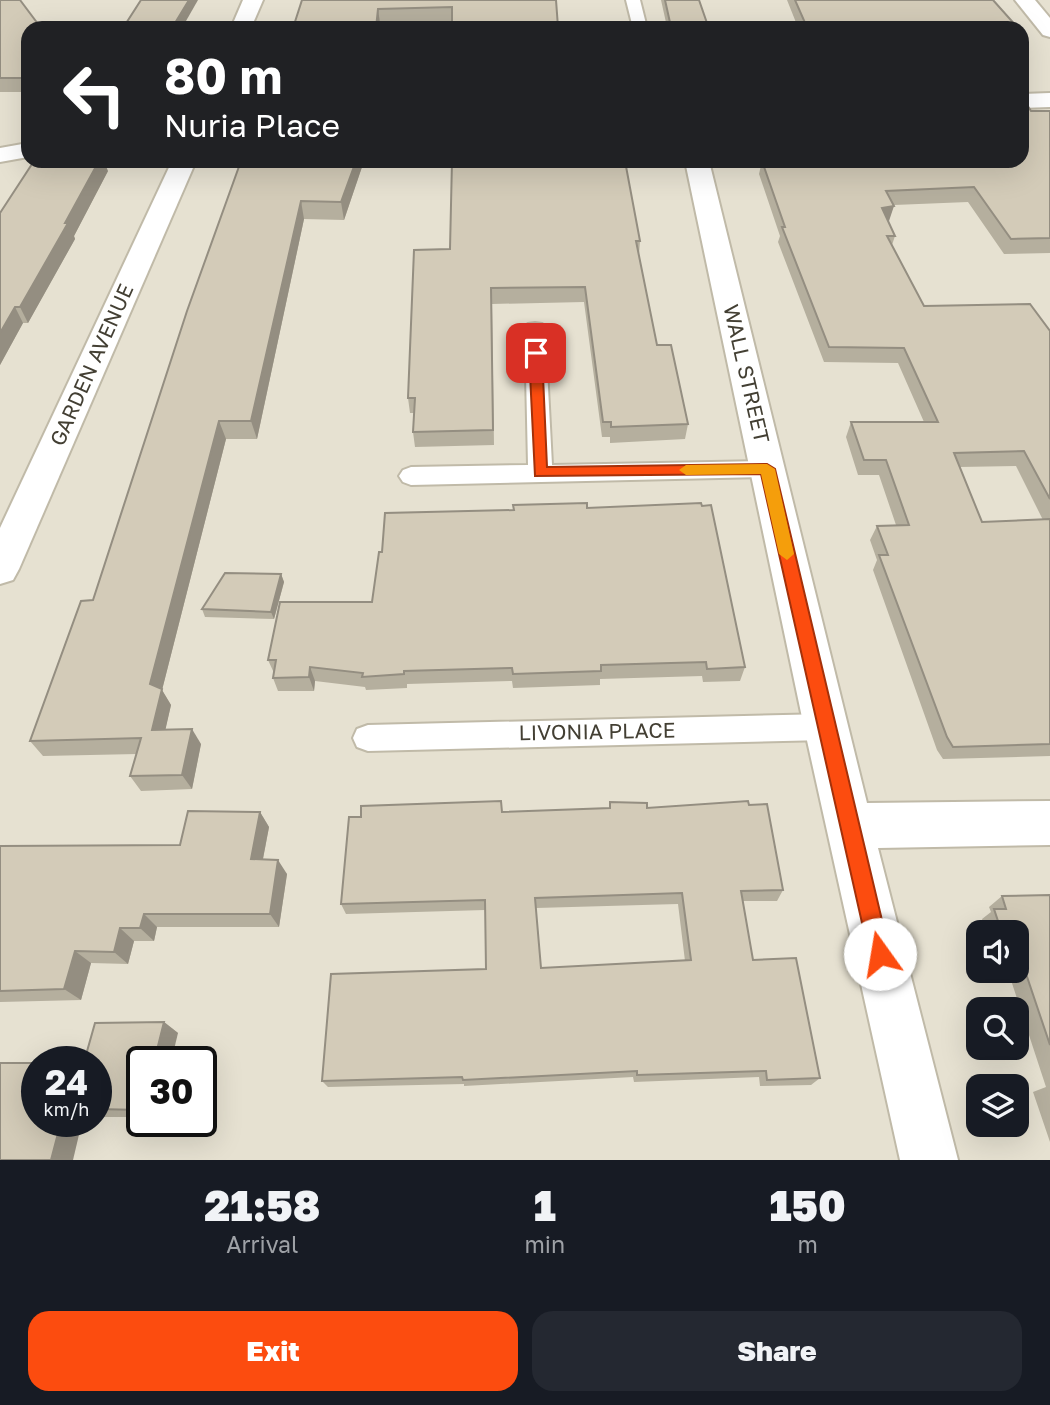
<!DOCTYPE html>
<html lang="en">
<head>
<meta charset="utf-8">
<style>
	body { margin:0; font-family:"Golos Text",sans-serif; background:#242831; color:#f1f3f6; height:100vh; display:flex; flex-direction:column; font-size:26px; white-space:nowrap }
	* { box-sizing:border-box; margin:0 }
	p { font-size:23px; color:#9ea1a6 }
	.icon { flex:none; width:38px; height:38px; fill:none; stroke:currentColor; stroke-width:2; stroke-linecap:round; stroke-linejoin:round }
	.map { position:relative; height:1160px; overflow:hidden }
	.side { display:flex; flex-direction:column; background:#171b24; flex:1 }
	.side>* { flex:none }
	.guide { position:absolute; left:21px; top:21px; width:1008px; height:147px; border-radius:21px; box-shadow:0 7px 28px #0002; background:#202124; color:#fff; overflow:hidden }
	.fabs { position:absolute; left:966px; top:920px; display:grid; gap:14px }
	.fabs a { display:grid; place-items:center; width:63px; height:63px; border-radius:14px; background:#171b24; box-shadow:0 7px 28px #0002; font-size:35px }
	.speed { position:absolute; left:21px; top:1046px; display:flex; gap:14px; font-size:35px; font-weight:700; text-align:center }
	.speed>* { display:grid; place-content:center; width:91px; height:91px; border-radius:50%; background:#171b24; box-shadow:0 7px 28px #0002; line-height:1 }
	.speed small { font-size:18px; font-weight:400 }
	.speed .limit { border:4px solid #111; border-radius:10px; background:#fff; color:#111 }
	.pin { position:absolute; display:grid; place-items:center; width:60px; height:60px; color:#fff; margin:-30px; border-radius:14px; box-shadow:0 4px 10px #0006 }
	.me { position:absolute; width:77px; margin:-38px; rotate:347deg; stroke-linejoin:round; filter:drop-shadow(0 0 5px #0008) }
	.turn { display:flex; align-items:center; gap:24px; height:147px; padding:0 28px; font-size:32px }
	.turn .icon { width:91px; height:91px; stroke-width:2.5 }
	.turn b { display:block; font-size:49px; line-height:60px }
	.eta { display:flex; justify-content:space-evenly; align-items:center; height:119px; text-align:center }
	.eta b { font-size:42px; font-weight:800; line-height:49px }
	.primary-button { display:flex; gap:14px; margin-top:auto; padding:14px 28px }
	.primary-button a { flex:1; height:80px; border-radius:21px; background:#fc4c0f; color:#fff; font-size:28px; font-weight:800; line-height:80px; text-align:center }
	.primary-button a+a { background:#242831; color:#f1f3f6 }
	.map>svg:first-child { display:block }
</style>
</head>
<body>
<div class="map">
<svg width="1050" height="1160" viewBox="0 0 1050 1160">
	<rect width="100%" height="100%" fill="#f2efe3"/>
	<!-- residential -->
	<path fill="#e6e1d1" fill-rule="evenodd" d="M 0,0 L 1050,0 L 1050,1160 L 0,1160 ZM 28,28 L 1022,28 L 1022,161 L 28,161 ZM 978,933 L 1017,933 L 1017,971 L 978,971 ZM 978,1010 L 1017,1010 L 1017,1048 L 978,1048 ZM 37,1062 L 96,1062 L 96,1122 L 37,1122 ZM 142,1062 L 201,1062 L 201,1122 L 142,1122 ZM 978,1087 L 1017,1087 L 1017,1125 L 978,1125 Z"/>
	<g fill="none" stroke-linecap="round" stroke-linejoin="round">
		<defs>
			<g id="lane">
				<polygon points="626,0 640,0 647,28 633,28"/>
				<polygon points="535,323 542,324 545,329 552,465 767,461 775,463 779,469 775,475 767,477 411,485 403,482 399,476 403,470 411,467 528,465 525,329 528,324"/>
				<polygon points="826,714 836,718 841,727 836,736 826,740 368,751 357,747 353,738 357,729 368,725"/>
			</g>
			<g id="street">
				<polygon points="243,0 263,0 251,28 231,28"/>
				<polygon points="1015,0 1035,0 1050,18 1050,37 1043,35"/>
				<polygon points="1050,93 1050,107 1022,108 1022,94"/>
				<polygon points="28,143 28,157 0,162 0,148"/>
				<polygon points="172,161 196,161 19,569 13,580 0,584 0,528"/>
				<polygon points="685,161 709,161 867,803 1050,801 1050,845 878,848 958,1160 900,1160 804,727"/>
			</g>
		</defs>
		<!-- lane casing -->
		<use href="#lane" stroke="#c0baa8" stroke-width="4"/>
		<!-- street casing -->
		<use href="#street" stroke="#c0baa8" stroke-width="4"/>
		<!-- lane -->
		<use href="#lane" fill="#fff" fill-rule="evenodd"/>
		<!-- street -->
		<use href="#street" fill="#fff" fill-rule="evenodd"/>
	</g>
	<!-- wall -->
	<g fill="#b5af9e" fill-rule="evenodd">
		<polygon points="0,0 28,28 28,92 0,92"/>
		<polygon points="302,0 556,0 558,27 667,27 661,0 699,0 707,23 711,25 797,25 787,0 993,0 1018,28 452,28 452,21 380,23"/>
		<path d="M 1031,111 L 1050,111 L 1050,253 L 1004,254 L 968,202 L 894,205 L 888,221 L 895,236 L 892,245 L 924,306 L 1050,331 L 1050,756 L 943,759 L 937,750 L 873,570 L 877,560 L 870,540 L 877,526 L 896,525 L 879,475 L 858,475 L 846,437 L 851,422 L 924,422 L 898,363 L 824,362 L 778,242 L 780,236 L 759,174 L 762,161 L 1022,161 ZM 1016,466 L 1043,520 L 982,522 L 959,467 Z"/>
		<polygon points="241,161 364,161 344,220 304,219 257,439 226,439 162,690 171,705 165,730 201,744 192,789 141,791 130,776 137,754 43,756 30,741 93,600"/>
		<polygon points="108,171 74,236 75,239 28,323 23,323 0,365 0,213"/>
		<polygon points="640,241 639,254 657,345 688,424 685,439 610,443 610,437 602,437 584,302 492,304 494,445 415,447 413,432 414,413 410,413 408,398 450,249"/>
		<polygon points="513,505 587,508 745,667 740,681 703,682 702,676 600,679 600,685 513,688 512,681 407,684 407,688 366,690 365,687 315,681 314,691 278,691 273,678 274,673 268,660 372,602 382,552 513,510"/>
		<polygon points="281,574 284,582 274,619 205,617 202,609"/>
		<path d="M 610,802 L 647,808 L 783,890 L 777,901 L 743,901 L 753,960 L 820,1078 L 811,1085 L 760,1086 L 759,1077 L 634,1082 L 633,1077 L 464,1086 L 464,1084 L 328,1087 L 322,1081 L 486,969 L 485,910 L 346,914 L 341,904 L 502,812 L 609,808 ZM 678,904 L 685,961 L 541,968 L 536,908 Z"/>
		<polygon points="260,812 269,827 263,859 287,874 279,927 157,927 154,941 134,941 128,964 91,963 81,1000 0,1002 0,846 180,845"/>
		<polygon points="1050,895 1050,1142 1033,1092 1046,1087 1008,971 1017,971 1017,933 986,933 982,919 991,912 989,907 1002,896"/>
		<polygon points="164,1022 178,1033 142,1062 142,1117 96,1117 96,1062"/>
	</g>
	<!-- shaded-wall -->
	<g fill="#948e81">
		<polygon points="189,0 198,0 182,28 172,28"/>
		<polygon points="378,9 380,23 379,28 376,28"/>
		<polygon points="99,161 104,161 108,171 74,236 75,239 28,323 20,307"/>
		<polygon points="356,161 364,161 344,220 341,202"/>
		<polygon points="301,201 304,219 257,439 251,421"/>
		<polygon points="894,206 889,221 877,223 882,208"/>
		<polygon points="15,307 23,323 0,365 0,333"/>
		<polygon points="219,421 226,439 162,690 171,705 162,745 152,730 150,684"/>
		<polygon points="281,574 284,582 274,619 271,612"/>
		<polygon points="310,667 315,681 314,691 309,677"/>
		<polygon points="192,729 201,744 192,789 182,775"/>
		<polygon points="260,812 269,827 260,874 251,859"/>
		<polygon points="278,860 287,874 279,927 270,914"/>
		<polygon points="144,914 157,927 154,941 140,928"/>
		<polygon points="120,928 134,941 128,964 114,952"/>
		<polygon points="75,951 91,963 81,1000 64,989"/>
		<polygon points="164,1022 178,1033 171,1062 154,1062"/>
		<polygon points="61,1122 82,1122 73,1160 51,1160"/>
	</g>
	<!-- building -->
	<g fill="#d3cbb8" stroke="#948e81" stroke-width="2" fill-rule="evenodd">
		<polygon points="0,0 20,0 41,28 28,28 28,78 0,78"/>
		<polygon points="141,0 189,0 172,28 123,28"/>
		<polygon points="302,0 556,0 558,27 671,27 665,0 699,0 707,23 711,25 806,25 795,0 993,0 1018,28 492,28 492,25 452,26 452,7 378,9 376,28 293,28"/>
		<polygon points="1022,97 1031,111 1050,111 1050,238 1011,239 974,187 886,191 894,206 882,208 895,236 887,236 924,306 1030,304 1050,331 1050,499 1024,451 954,453 982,522 1050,519 1050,744 953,747 947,737 879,555 888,555 877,526 909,525 886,460 864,460 851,422 938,422 904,348 829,347 782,227 785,227 762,161 1022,161"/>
		<polygon points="34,161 99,161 65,223 68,223 20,307 15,307 0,333 0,213"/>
		<polygon points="241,161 356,161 341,202 301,201 251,421 219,421 150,684 162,689 152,730 192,729 182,775 130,776 141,738 30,741 81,601 93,600 187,311"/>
		<polygon points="452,161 625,161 640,241 636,241 657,345 671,345 688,424 611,427 611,422 603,422 585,287 491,288 493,430 413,432 415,398 408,398 414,250 450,249"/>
		<polygon points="587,503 587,508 701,503 702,506 711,505 745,667 707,669 706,662 601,665 601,671 513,674 512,668 404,671 404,674 362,677 363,673 310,667 309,677 273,678 276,660 268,660 280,602 372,602 379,552 382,552 385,513 514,510 513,505"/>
		<polygon points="225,573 281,574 271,612 202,609"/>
		<path d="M 501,801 L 502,812 L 610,808 L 610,802 L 647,803 L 647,808 L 748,801 L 749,805 L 767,804 L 783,890 L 741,891 L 753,960 L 796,958 L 820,1078 L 767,1080 L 766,1071 L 637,1075 L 637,1071 L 463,1080 L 462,1077 L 322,1081 L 331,974 L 486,969 L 485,900 L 341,904 L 349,817 L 361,817 L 361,806 ZM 682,893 L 691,960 L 541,968 L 535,898 Z"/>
		<polygon points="188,811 260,812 251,859 278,860 270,914 144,914 140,928 120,928 114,952 75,951 64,989 0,991 0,846 180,845"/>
		<polygon points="1050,895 1050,1045 1018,950 1017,950 1017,933 1002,933 994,909 1006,909 1002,896"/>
		<polygon points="164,1022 154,1062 142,1062 142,1110 96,1109 96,1062 84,1062 95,1023"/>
		<polygon points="0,1063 37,1063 37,1122 61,1122 51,1160 0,1160"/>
	</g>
	<!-- route -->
	<polygon fill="#fc4c0f" stroke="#a4310a" stroke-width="2" points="536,349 542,353 547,467 767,464 775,469 890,954 887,962 880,965 872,962 869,954 761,474 535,476 529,353"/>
	<!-- slow -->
	<polygon fill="#f59e0b" points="767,464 775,469 794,554 787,560 779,554 761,474 686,475 679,470 686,465"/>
	<g text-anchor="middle" stroke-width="5" stroke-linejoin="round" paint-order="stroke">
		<!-- street labels -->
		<g font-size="21" fill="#433f33" stroke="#fff">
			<text transform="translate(92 365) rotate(-66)" y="7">GARDEN AVENUE</text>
			<text transform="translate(746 374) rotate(77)" y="7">WALL STREET</text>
			<text transform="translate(597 732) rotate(-1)" y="7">LIVONIA PLACE</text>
		</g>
	</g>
</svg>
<div class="fabs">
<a><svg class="icon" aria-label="sound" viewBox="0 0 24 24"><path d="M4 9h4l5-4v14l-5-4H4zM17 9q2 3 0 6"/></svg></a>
<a><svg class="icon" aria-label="search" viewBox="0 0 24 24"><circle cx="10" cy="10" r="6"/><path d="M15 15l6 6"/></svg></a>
<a><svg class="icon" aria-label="layers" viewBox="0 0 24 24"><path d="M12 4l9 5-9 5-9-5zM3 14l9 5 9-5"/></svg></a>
</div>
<div class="speed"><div>24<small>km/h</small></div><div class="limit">30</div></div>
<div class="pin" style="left:536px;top:353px;background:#d93025"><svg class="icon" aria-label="arrive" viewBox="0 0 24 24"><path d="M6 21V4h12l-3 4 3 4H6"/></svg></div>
<svg class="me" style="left:880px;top:954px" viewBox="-20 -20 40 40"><circle r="19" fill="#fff"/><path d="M0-13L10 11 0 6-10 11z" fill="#fc4c0f"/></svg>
<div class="guide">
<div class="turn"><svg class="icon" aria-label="left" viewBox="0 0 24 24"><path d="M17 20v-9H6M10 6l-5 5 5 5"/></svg><div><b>80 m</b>Nuria Place</div></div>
</div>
</div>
<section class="side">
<div class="eta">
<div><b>21:58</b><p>Arrival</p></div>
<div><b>1</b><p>min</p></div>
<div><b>150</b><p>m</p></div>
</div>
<div class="primary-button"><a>Exit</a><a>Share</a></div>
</section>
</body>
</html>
